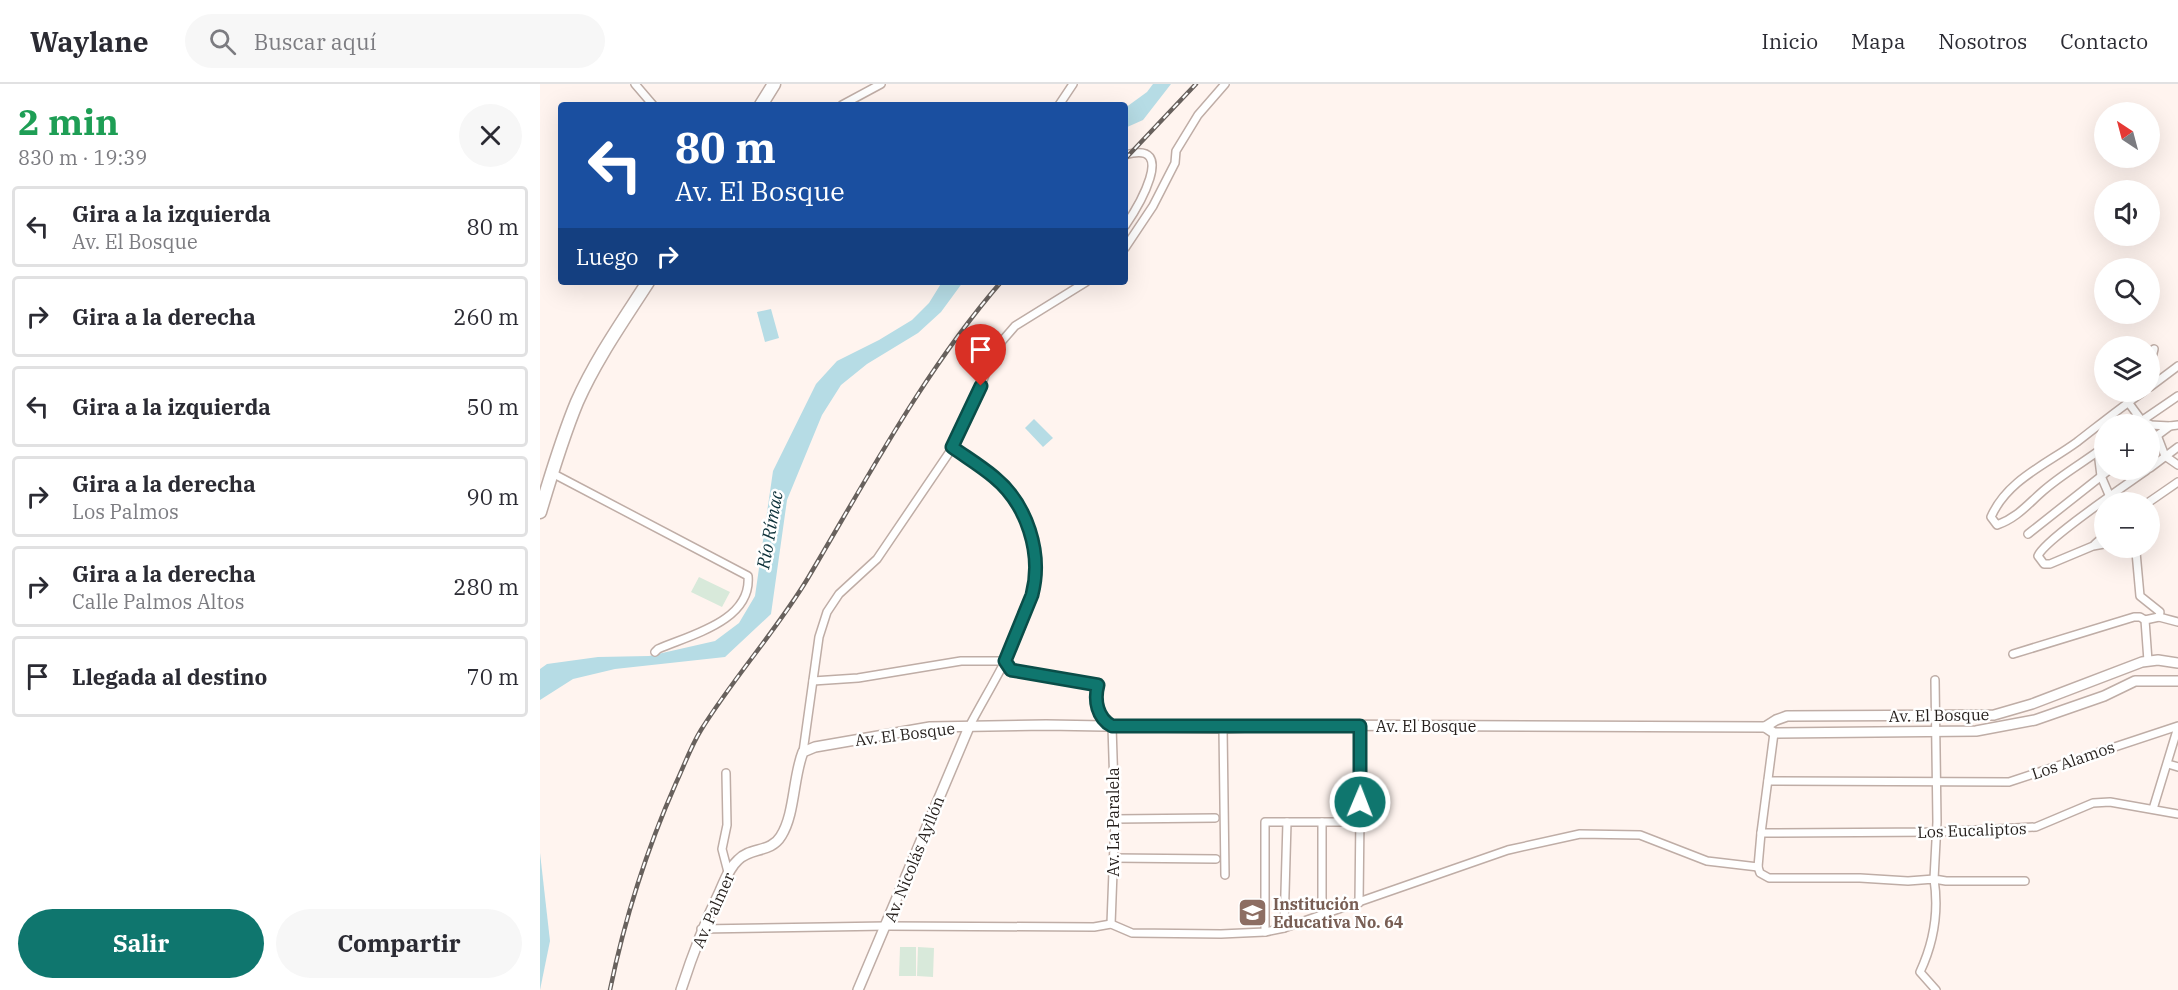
<!DOCTYPE html>
<html lang="es">
<head>
<meta charset="utf-8">
<style>
	body { margin:0; font-family:"IBM Plex Serif",serif; background:#f7f7f7; color:#2b2b33; height:100vh; display:flex; flex-direction:column; font-size:22px; white-space:nowrap }
	* { box-sizing:border-box; margin:0 }
	p { font-size:20px; color:#7c7c81 }
	.icon { flex:none; width:33px; height:33px; fill:none; stroke:currentColor; stroke-width:2; stroke-linecap:round; stroke-linejoin:round }
	.map { position:relative; flex:1; overflow:hidden }
	.details { display:flex; flex-direction:column; background:#fff; width:540px }
	.details>* { flex:none }
	.top-card { position:absolute; left:18px; top:18px; width:570px; height:183px; border-radius:6px; box-shadow:0 6px 24px #0002; background:#1a4fa0; color:#fff; overflow:hidden }
	.needle { width:39px; rotate:324deg }
	.controls { position:absolute; left:1554px; top:18px; display:grid; gap:12px }
	.controls a { display:grid; place-items:center; width:66px; height:66px; border-radius:50%; background:#fff; box-shadow:0 6px 24px #0002; font-size:30px }
	.pin { position:absolute; display:grid; place-items:center; width:51px; height:51px; color:#fff; margin:-62px -26px; border-radius:50% 50% 50% 0; rotate:-45deg; box-shadow:0 0 6px #0007 }
	.pin .icon { rotate:45deg }
	.me { position:absolute; width:66px; margin:-33px; rotate:1deg; stroke-linejoin:round; filter:drop-shadow(0 0 4px #0008) }
	.turn { display:flex; align-items:center; gap:21px; height:126px; padding:0 18px; font-size:27px }
	.turn .icon { width:78px; height:78px; stroke-width:2.5 }
	.turn b { display:block; font-size:42px; line-height:51px }
	.then { display:flex; align-items:center; height:57px; padding:0 18px; background:#0003; gap:12px; font-size:22px }
	.round { display:grid; place-items:center; flex:none; width:63px; height:63px; border-radius:32px; background:#f7f7f7 }
	.overview { display:flex; align-items:center; justify-content:space-between; height:102px; padding:0 18px }
	h1 { font-size:36px; font-weight:700; line-height:45px; color:#1e9e55 }
	.primary-button { display:flex; gap:12px; margin-top:auto; padding:12px 18px }
	.primary-button a { flex:1; height:69px; border-radius:36px; background:#0f766e; color:#fff; font-size:24px; font-weight:700; line-height:69px; text-align:center }
	.primary-button a+a { background:#f7f7f7; color:#2b2b33 }
	ul { padding:0; list-style:none }
	li { display:flex; align-items:center; gap:18px; height:81px; margin:0 12px 9px; padding:0 6px; border:3px solid #e1e1e2; border-radius:6px }
	li div { flex:1 }
	li b { display:block; font-size:22px }
	li em { font-style:normal }
	header { display:flex; align-items:center; gap:36px; box-sizing:border-box; height:84px; padding:0 30px; background:#fff; border-bottom:2px solid #e1e1e2 }
	header strong { font-size:28px }
	nav { display:flex; gap:33px; margin-inline-start:auto; font-size:21px }
	.search { width:420px; height:54px; background:#f7f7f7; display:flex; align-items:center; gap:15px; box-sizing:border-box; padding:0 21px; border-radius:33px; color:#7c7c81; font-size:22px }
	main { display:flex; flex:1; min-height:0 }
	.map>svg:first-child { display:block }
</style>
</head>
<body>
<header>
<strong>Waylane</strong>
<div class="search"><svg class="icon" aria-label="search" viewBox="0 0 24 24"><circle cx="10" cy="10" r="6"/><path d="M15 15l6 6"/></svg>Buscar aquí</div>
<nav><a>Inicio</a><a>Mapa</a><a>Nosotros</a><a>Contacto</a></nav>
</header>
<main>
<section class="details">
<div class="overview"><div><h1>2 min</h1><p>830 m · 19:39</p></div><a class="round"><svg class="icon" aria-label="close" viewBox="0 0 24 24"><path d="M6 6l12 12M18 6L6 18"/></svg></a></div>
<ul>
<li><svg class="icon" aria-label="left" viewBox="0 0 24 24"><path d="M17 20v-9H6M10 6l-5 5 5 5"/></svg><div><b>Gira a la izquierda</b><p>Av. El Bosque</p></div><em>80 m</em></li>
<li><svg class="icon" aria-label="right" viewBox="0 0 24 24"><path d="M7 20v-9h11M14 6l5 5-5 5"/></svg><div><b>Gira a la derecha</b></div><em>260 m</em></li>
<li><svg class="icon" aria-label="left" viewBox="0 0 24 24"><path d="M17 20v-9H6M10 6l-5 5 5 5"/></svg><div><b>Gira a la izquierda</b></div><em>50 m</em></li>
<li><svg class="icon" aria-label="right" viewBox="0 0 24 24"><path d="M7 20v-9h11M14 6l5 5-5 5"/></svg><div><b>Gira a la derecha</b><p>Los Palmos</p></div><em>90 m</em></li>
<li><svg class="icon" aria-label="right" viewBox="0 0 24 24"><path d="M7 20v-9h11M14 6l5 5-5 5"/></svg><div><b>Gira a la derecha</b><p>Calle Palmos Altos</p></div><em>280 m</em></li>
<li><svg class="icon" aria-label="arrive" viewBox="0 0 24 24"><path d="M6 21V4h12l-3 4 3 4H6"/></svg><div><b>Llegada al destino</b></div><em>70 m</em></li>
</ul>
<div class="primary-button"><a>Salir</a><a>Compartir</a></div>
</section>
<div class="map">
<svg width="1638" height="906" viewBox="0 0 1638 906">
	<rect width="100%" height="100%" fill="#fff4ef"/>
	<!-- green -->
	<g fill="#d8e9da">
		<polygon points="159,493 190,508 182,523 151,508"/>
		<polygon points="360,863 376,863 376,892 359,892"/>
		<polygon points="378,863 394,864 393,893 377,892"/>
	</g>
	<!-- water -->
	<g fill="#b6dce5">
		<polygon points="613,0 631,0 603,36 585,44 585,24 607,8"/>
		<polygon points="402,198 423,198 401,228 378,249 327,280 301,301 282,331 247,416 231,530 185,573 75,585 33,595 0,616 0,585 7,580 58,573 109,572 175,557 199,539 215,512 233,387 276,300 297,277 339,256 372,236 389,219"/>
		<polygon points="231,225 239,254 225,258 217,228"/>
		<polygon points="494,335 513,354 503,363 485,344"/>
		<polygon points="0,769 10,857 0,906"/>
	</g>
	<g fill="none" stroke-linecap="round" stroke-linejoin="round">
		<defs>
			<g id="street">
				<polyline points="95,0 113,21"/>
				<polyline points="302,21 341,0"/>
				<polyline points="519,21 533,0"/>
				<path d="M 585,71 C 640,55 596,126 585,142"/>
				<polyline points="585,164 613,122 635,79 636,67 658,31 685,0"/>
				<polyline points="1610,282 1614,265"/>
				<polyline points="1610,303 1638,282"/>
				<polyline points="1588,318 1602,337 1609,340"/>
				<polyline points="1597,340 1638,312"/>
				<polyline points="1610,341 1630,342"/>
				<polyline points="1617,351 1625,372 1638,381"/>
				<polyline points="1610,357 1630,342 1638,341"/>
				<path d="M 413,363 C 428,374 447,385 461,399 C 536,480 470,565 429,643"/>
				<path d="M 1564,363 C 1544,378 1521,391 1503,407 C 1488,420 1477,434 1457,441 L 1451,433 C 1467,396 1507,380 1537,358 C 1559,341 1580,324 1603,308"/>
				<polyline points="1558,368 1561,392 1570,413"/>
				<polyline points="1610,384 1638,363"/>
				<path d="M 12,389 L 208,492 C 212,537 150,551 118,565 L 115,568"/>
				<polyline points="1609,418 1638,398"/>
				<polyline points="1488,450 1569,386"/>
				<polyline points="1555,460 1564,452"/>
				<path d="M 1564,460 L 1553,462 L 1510,480 L 1504,480 L 1498,472 C 1504,456 1589,399 1607,386"/>
				<polyline points="1591,464 1596,468 1600,512 1620,528 1619,533 1605,536 1608,577"/>
				<polyline points="1619,533 1638,538"/>
				<polyline points="1473,570 1594,533 1600,533 1605,536"/>
				<polyline points="1395,596 1397,738 1394,795 1406,797 1485,797"/>
				<path d="M 273,597 L 318,594 L 421,577 L 465,577 L 475,588 L 558,601 C 554,616 557,634 572,642 L 575,735 L 571,840"/>
				<polyline points="683,644 685,791"/>
				<path d="M 1234,649 L 1221,749 L 1218,783 L 1220,789 L 1229,794 L 1320,794 L 1368,797 L 1394,795 C 1399,827 1394,858 1380,888 L 1396,906"/>
				<polyline points="263,668 279,553 287,528 299,510 337,475 415,360 441,302 451,274 462,257 475,242 546,198"/>
				<polyline points="1628,680 1638,683"/>
				<polyline points="186,689 187,741 182,765 188,788"/>
				<polyline points="1228,697 1469,698 1638,642"/>
				<polyline points="1613,725 1638,643"/>
				<polyline points="575,735 675,734"/>
				<polyline points="1221,749 1397,748 1496,743 1553,719 1570,718 1638,730"/>
				<polyline points="573,774 676,775"/>
				<polyline points="819,819 821,642"/>
				<polyline points="782,831 782,738"/>
				<polyline points="744,844 747,738"/>
				<polyline points="161,845 347,842 554,843 571,840 592,849 681,850 725,848 744,844 968,766 1040,750 1100,751 1167,777 1218,783"/>
				<polyline points="725,848 725,738 820,738"/>
			</g>
			<g id="secondary">
				<polyline points="1225,643 1236,636 1247,632 1454,631 1492,620 1602,578 1618,576 1638,579"/>
				<path d="M 141,906 C 152,872 164,840 180,807 C 185,796 189,784 198,776 C 210,763 231,769 241,752 C 255,730 253,693 263,668 L 275,663 L 390,643 L 506,641 L 683,644 L 746,641 L 1225,643 L 1234,649 L 1436,647 L 1495,636 L 1564,612 L 1595,597 L 1638,597"/>
				<polyline points="318,906 429,643"/>
			</g>
			<g id="highway">
				<polyline points="221,21 234,0"/>
				<path d="M 0,428 C 11,391 22,354 37,318 C 56,275 83,237 108,198"/>
			</g>
		</defs>
		<!-- street casing -->
		<use href="#street" stroke="#bfada6" stroke-width="10"/>
		<!-- secondary casing -->
		<use href="#secondary" stroke="#bfada6" stroke-width="12"/>
		<!-- highway casing -->
		<use href="#highway" stroke="#bfada6" stroke-width="15"/>
		<!-- street -->
		<use href="#street" stroke="#fff" stroke-width="7"/>
		<!-- secondary -->
		<use href="#secondary" stroke="#fff" stroke-width="9"/>
		<!-- highway -->
		<use href="#highway" stroke="#fff" stroke-width="12"/>
		<defs>
			<g id="rail">
				<polyline points="585,75 656,0"/>
				<path d="M 70,906 C 85,833 106,767 136,699 C 144,682 151,662 161,646 C 194,593 236,547 268,494 C 328,393 384,287 461,198"/>
			</g>
		</defs>
		<!-- rail casing -->
		<use href="#rail" stroke="#68615d" stroke-width="4.5"/>
		<!-- rail -->
		<use href="#rail" stroke="#fff" stroke-width="2" stroke-dasharray="7" stroke-linecap="butt"/>
	</g>
	<g fill="none" stroke-linecap="round" stroke-linejoin="round">
		<defs>
			<path id="route" d="M 441,302 L 412,363 C 426,373 441,382 454,393 C 487,420 503,469 492,511 L 465,577 L 471,586 L 558,601 C 554,616 557,634 572,642 L 820,642 L 820,718"/>
		</defs>
		<!-- route casing -->
		<use href="#route" stroke="#0a4d48" stroke-width="15"/>
		<!-- route -->
		<use href="#route" stroke="#0f766e" stroke-width="10"/>
	</g>
	<!-- icons -->
	<defs>
		<symbol id="school-square" viewBox="-11 -11 22 22"><rect x="-9" y="-9" width="18" height="18" rx="4" fill="#8d6e63" stroke="#fff"/><path d="M0-5L7-2L0 1L-7-2ZM-4 1L0 2.5L4 1V4Q0 6-4 4Z" fill="#fff"/></symbol>
	</defs>
	<g fill-rule="evenodd">
		<use href="#school-square" x="696" y="812" width="33" height="33"/>
	</g>
	<g text-anchor="middle" stroke-width="5" stroke-linejoin="round" paint-order="stroke">
		<!-- street labels -->
		<g font-size="16" fill="#251f1c" stroke="#fff">
			<text transform="translate(1399 631) rotate(-1)" y="6">Av. El Bosque</text>
			<text x="886" y="648">Av. El Bosque</text>
			<text transform="translate(365 650) rotate(-7)" y="6">Av. El Bosque</text>
			<text transform="translate(1533 676) rotate(-19)" y="6">Los Alamos</text>
			<text transform="translate(573 738) rotate(-90)" y="6">Av. La Paralela</text>
			<text transform="translate(1432 746) rotate(-2)" y="6">Los Eucaliptos</text>
			<text transform="translate(374 775) rotate(-68)" y="6">Av. Nicolás Ayllón</text>
			<text transform="translate(173 826) rotate(-66)" y="6">Av. Palmer</text>
		</g>
		<!-- education labels -->
		<g font-size="16" font-weight="bold" fill="#785e54" stroke="#fff" text-anchor="start">
			<text x="733" y="826">Institución<tspan x="733" dy="18">Educativa No. 64</tspan></text>
		</g>
		<!-- water labels -->
		<g font-size="18" font-style="italic" fill="#0b3038" stroke="#fff">
			<text transform="translate(230 446) rotate(-80)" y="6">Río Rímac</text>
		</g>
	</g>
</svg>
<div class="controls">
<a><svg class="needle" viewBox="-14 -14 28 28"><path d="M0-13l5 13h-10z" fill="#e53935"/><path d="M0 13l5-13h-10z" fill="#7c7c81"/></svg></a>
<a><svg class="icon" aria-label="sound" viewBox="0 0 24 24"><path d="M4 9h4l5-4v14l-5-4H4zM17 9q2 3 0 6"/></svg></a>
<a><svg class="icon" aria-label="search" viewBox="0 0 24 24"><circle cx="10" cy="10" r="6"/><path d="M15 15l6 6"/></svg></a>
<a><svg class="icon" aria-label="layers" viewBox="0 0 24 24"><path d="M12 4l9 5-9 5-9-5zM3 14l9 5 9-5"/></svg></a>
<a>+</a>
<a>−</a>
</div>
<div class="pin" style="left:441px;top:302px;background:#d93025"><svg class="icon" aria-label="arrive" viewBox="0 0 24 24"><path d="M6 21V4h12l-3 4 3 4H6"/></svg></div>
<svg class="me" style="left:820px;top:718px" viewBox="-20 -20 40 40"><circle r="17" fill="#0f766e" stroke="#fff" stroke-width="3"/><path d="M0-11L8 9 0 5-8 9z" fill="#fff"/></svg>
<div class="top-card">
<div class="turn"><svg class="icon" aria-label="left" viewBox="0 0 24 24"><path d="M17 20v-9H6M10 6l-5 5 5 5"/></svg><div><b>80 m</b>Av. El Bosque</div></div>
<div class="then">Luego<svg class="icon" aria-label="right" viewBox="0 0 24 24"><path d="M7 20v-9h11M14 6l5 5-5 5"/></svg></div>
</div>
</div>
</main>
</body>
</html>
